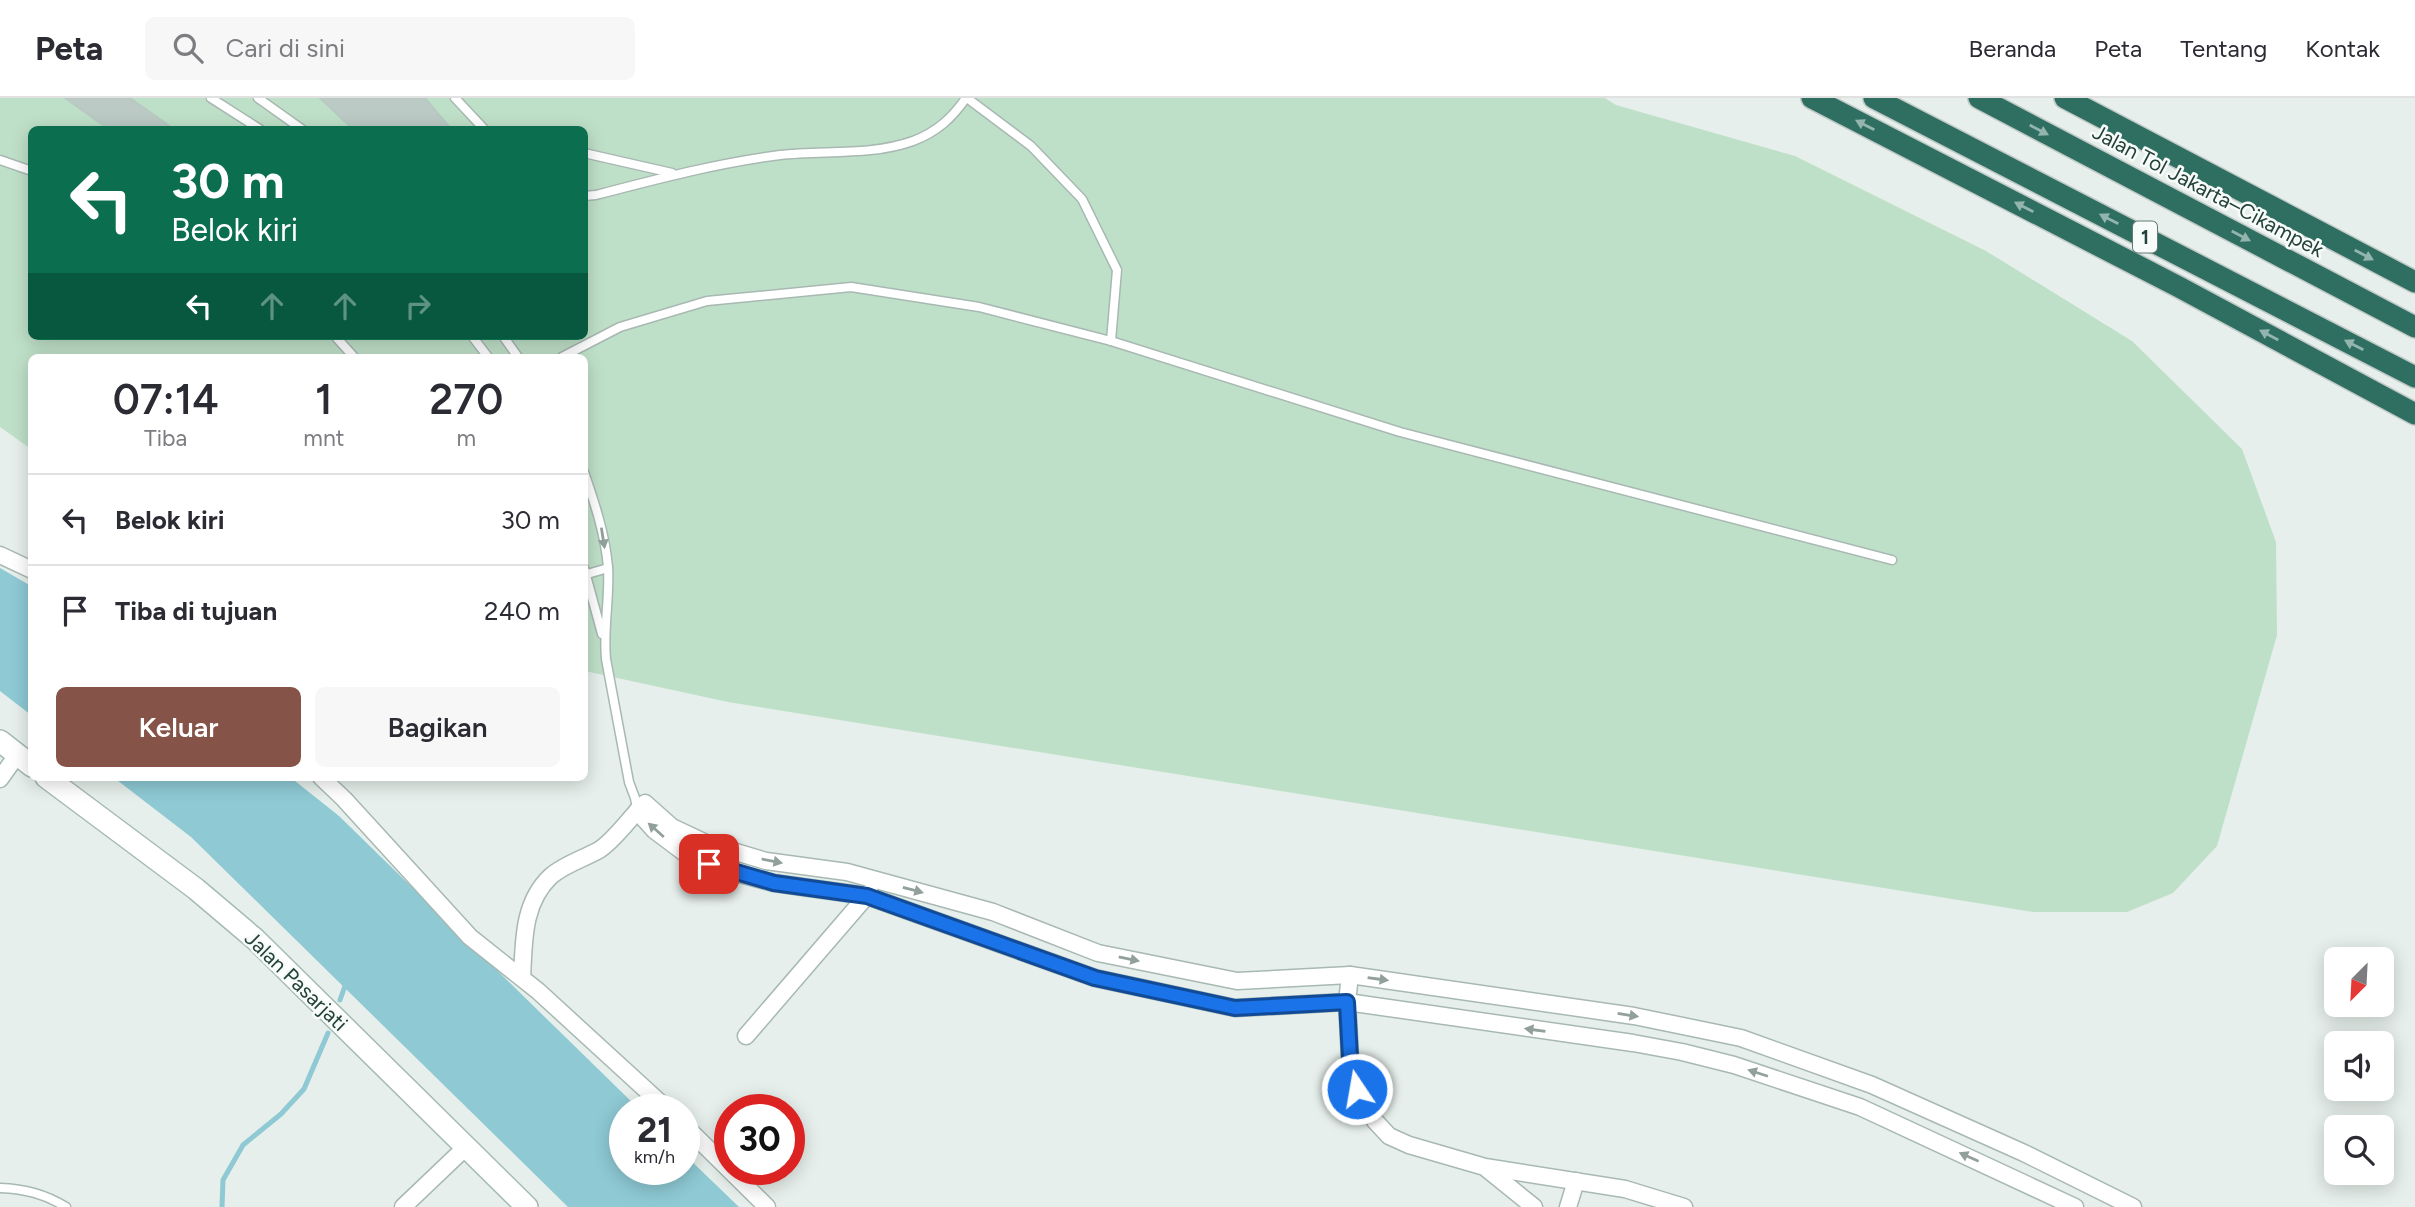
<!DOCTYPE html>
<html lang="id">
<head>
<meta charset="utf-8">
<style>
	body { margin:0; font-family:Figtree,sans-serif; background:#f7f7f7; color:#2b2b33; height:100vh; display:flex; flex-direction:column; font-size:26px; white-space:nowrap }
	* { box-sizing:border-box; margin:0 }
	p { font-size:23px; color:#7c7c81 }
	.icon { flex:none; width:38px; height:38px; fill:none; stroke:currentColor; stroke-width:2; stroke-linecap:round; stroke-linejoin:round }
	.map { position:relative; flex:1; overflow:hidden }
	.details { position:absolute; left:28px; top:256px; width:560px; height:427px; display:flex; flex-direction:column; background:#fff; border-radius:10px; box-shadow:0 4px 18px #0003 }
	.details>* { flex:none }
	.guide { position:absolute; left:28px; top:28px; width:560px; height:214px; border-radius:10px; box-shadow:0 4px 18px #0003; background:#0b6e4f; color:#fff; overflow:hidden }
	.needle { width:46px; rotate:204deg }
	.tools { position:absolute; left:2324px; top:849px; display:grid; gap:14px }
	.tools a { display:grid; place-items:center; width:70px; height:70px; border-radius:10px; background:#fff; box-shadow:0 4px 18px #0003; font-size:35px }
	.speed { position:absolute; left:609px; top:996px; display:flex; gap:14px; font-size:35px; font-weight:700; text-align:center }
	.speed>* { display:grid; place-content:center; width:91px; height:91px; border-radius:50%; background:#fff; box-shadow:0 4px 18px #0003; line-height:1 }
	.speed small { font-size:18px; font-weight:400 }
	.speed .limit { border:10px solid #d22; background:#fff; color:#111 }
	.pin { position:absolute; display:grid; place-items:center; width:60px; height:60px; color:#fff; margin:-30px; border-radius:14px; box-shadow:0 4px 10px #0006 }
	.me { position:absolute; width:77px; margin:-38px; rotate:348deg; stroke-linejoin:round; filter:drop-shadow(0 0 5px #0008) }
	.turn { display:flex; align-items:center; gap:24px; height:147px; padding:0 28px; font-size:32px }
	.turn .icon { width:91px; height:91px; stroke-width:2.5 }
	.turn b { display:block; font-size:49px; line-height:60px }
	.lanes { display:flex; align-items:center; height:66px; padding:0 28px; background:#0003; justify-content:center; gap:35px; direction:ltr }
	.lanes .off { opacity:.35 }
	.eta { display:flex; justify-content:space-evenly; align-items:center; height:119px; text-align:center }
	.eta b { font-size:42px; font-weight:600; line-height:49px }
	.primary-button { display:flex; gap:14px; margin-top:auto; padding:14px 28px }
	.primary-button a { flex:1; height:80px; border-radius:10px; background:#855347; color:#fff; font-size:28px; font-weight:600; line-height:80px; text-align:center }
	.primary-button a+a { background:#f7f7f7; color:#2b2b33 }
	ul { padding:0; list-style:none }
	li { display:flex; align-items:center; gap:21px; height:91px; padding:0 28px; border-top:2px solid #e1e1e2 }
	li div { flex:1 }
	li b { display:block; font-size:26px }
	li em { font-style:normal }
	header { display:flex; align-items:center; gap:42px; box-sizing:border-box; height:98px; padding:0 35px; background:#fff; border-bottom:2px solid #e1e1e2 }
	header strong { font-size:33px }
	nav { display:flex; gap:38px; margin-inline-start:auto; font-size:24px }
	.search { width:490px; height:63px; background:#f7f7f7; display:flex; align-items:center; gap:18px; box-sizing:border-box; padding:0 24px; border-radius:10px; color:#7c7c81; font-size:26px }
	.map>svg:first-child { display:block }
</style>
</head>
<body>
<header>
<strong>Peta</strong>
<div class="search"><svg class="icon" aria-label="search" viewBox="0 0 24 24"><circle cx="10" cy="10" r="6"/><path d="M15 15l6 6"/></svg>Cari di sini</div>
<nav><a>Beranda</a><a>Peta</a><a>Tentang</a><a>Kontak</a></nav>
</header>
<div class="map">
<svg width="2415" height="1109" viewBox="0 0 2415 1109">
	<rect width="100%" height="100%" fill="#e6efeb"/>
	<!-- green -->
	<path fill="#bfe0c8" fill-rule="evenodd" d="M 0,0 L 1605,0 L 1616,7 L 1795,58 L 1986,153 L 2132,243 L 2242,351 L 2276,444 L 2277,537 L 2217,748 L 2173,795 L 2127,814 L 2033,814 L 728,604 L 585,573 L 584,259 L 32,259 L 31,351 L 0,329 ZM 32,32 L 584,32 L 584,238 L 32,238 Z"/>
	<!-- water -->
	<g fill="#8ec9d4">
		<polygon points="0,470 31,488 31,617 0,593"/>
		<polygon points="113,679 290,679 339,718 639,1011 625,1012 625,1071 684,1071 684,1056 739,1109 568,1109 191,739"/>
	</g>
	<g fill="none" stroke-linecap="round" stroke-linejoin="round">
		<!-- stream -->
		<g stroke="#8ec9d4" stroke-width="5">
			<polyline points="340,902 346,885"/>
			<polyline points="222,1109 223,1082 243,1047 281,1016 304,991 328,935"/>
		</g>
	</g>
	<!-- building -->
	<g fill="#bbcac4" stroke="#b8c9c2" stroke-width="2">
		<polygon points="65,0 130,0 175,32 110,32"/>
		<polygon points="320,0 425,0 452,32 354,32"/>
	</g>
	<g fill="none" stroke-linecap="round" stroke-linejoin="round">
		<defs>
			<g id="service">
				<polyline points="211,0 261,32"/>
				<polyline points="258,0 303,32"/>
				<polyline points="455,0 485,32"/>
				<polyline points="967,0 1031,48 1082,101 1117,172 1111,243"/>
				<polyline points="584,55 672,75"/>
				<polyline points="0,62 32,73"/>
				<path d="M 584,98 L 596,97 C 657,81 718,65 780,57 C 824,52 871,58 913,43 C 937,34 952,20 966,0"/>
				<polyline points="335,238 354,259"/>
				<polyline points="472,238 488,259"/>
				<polyline points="503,238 518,259"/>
				<polyline points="562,259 620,229 707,203 851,189 979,209 1111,243 1400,334 1892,462"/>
				<path d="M 584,374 C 595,406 605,436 608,469 C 610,500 603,530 606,561 L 629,684 L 635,700 L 637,711"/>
				<polyline points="584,470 602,536"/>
				<polyline points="584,477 608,470"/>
				<path d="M 0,1090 C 25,1091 45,1096 66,1109"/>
			</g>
			<g id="minor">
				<polyline points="0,457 32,472"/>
				<polyline points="321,679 344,701 470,839 538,893 668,1012"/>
				<polyline points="0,681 17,657"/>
				<polyline points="637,713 654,732 690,759 728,773 774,785 867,798 1095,880 1235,910 1347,904 1633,945 1682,954 1734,967 1860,1009 2075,1109"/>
				<polyline points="1350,877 1347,904 1350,960 1358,991 1375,1023 1389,1038 1409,1047 1485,1069 1625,1091 1684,1109"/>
				<path d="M 522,880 C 524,845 522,805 551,778 C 565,766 583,761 599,752 C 615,742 631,718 645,705 L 672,729 L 706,745 L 766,763 L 847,774 L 993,814 L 1098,855 L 1237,883 L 1350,877 L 1634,918 L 1741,940 L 1872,987 L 2024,1055 L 2133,1109"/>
				<polyline points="746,938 870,794"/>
				<polyline points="684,1027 767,1109"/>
				<polyline points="1487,1071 1534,1109"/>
				<polyline points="403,1109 467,1048"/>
				<polyline points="1568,1109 1576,1083"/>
			</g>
			<g id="secondary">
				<polyline points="0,643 32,668"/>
				<polyline points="46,679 196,791 255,841 527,1109"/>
			</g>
			<g id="motorway">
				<polyline points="1812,0 2179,189 2415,316"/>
				<polyline points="1874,0 2415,279"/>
				<polyline points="1979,0 2415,229"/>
				<polyline points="2065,0 2415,184"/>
			</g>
		</defs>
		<!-- service casing -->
		<use href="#service" stroke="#a8b8b2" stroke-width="11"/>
		<!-- minor casing -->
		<use href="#minor" stroke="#a8b8b2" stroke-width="19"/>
		<!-- secondary casing -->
		<use href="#secondary" stroke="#a4bbb3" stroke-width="24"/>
		<!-- motorway casing -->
		<use href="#motorway" stroke="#c2cac8" stroke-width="24"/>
		<!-- service -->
		<use href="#service" stroke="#fff" stroke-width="8"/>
		<!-- minor -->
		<use href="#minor" stroke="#fff" stroke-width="16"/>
		<!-- secondary -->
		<use href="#secondary" stroke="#fff" stroke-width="21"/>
		<!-- motorway -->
		<use href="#motorway" stroke="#2f6f62" stroke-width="21"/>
	</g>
	<!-- one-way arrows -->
	<defs><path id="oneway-solid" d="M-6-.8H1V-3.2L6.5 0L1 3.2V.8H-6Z" transform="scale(1.75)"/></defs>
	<g fill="#93b5ae">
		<use href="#oneway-solid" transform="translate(1865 27) rotate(-153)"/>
		<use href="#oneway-solid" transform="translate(2039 32) rotate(28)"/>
		<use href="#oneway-solid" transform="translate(2024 109) rotate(-153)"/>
		<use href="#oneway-solid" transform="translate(2109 121) rotate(-153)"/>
		<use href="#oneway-solid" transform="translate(2241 138) rotate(28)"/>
		<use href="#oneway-solid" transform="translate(2364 157) rotate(28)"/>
		<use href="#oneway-solid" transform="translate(2269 237) rotate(-152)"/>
		<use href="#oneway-solid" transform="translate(2354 247) rotate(-153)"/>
	</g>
	<g fill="#92a09c">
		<use href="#oneway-solid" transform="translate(603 440) rotate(81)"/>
		<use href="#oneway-solid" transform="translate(656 732) rotate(-138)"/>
		<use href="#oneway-solid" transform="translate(772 763) rotate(11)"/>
		<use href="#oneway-solid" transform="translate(913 792) rotate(15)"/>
		<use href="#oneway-solid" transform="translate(1129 861) rotate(12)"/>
		<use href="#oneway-solid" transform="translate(1378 881) rotate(8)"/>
		<use href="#oneway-solid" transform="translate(1628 917) rotate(9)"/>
		<use href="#oneway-solid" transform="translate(1535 932) rotate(-172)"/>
		<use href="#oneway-solid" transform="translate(1758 975) rotate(-162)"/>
		<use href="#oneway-solid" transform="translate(1969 1059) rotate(-156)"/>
	</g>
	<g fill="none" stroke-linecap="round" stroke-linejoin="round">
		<defs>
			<polyline id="route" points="709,766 774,785 867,798 1095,880 1235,910 1347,904 1350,960 1357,991"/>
		</defs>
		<!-- route casing -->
		<use href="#route" stroke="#114b97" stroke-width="18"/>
		<!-- route -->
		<use href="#route" stroke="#1a73e8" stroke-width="12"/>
	</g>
	<g text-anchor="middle" stroke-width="5" stroke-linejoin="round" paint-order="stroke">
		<!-- shield labels -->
		<rect fill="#f7fbf9" stroke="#637a73" stroke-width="2" x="2133" y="123.5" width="24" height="31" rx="5"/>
		<g font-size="19" font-weight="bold" fill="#24423a">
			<text x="2145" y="146">1</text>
		</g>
		<!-- street labels -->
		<g font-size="21" fill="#24423a" stroke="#f7fbf9">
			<text transform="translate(2208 93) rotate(28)" y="7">Jalan Tol Jakarta–Cikampek</text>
			<text transform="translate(296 883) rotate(44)" y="7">Jalan Pasarjati</text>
		</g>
	</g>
</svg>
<div class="tools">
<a><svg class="needle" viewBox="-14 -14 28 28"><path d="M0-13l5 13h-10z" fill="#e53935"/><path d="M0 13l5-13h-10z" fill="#7c7c81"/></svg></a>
<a><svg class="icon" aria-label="sound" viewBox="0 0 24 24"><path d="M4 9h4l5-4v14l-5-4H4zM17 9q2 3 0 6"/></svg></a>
<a><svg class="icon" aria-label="search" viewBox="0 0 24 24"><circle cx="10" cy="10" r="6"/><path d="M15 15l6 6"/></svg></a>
</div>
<div class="speed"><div>21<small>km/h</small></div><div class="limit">30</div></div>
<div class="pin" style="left:709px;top:766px;background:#d93025"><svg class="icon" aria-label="arrive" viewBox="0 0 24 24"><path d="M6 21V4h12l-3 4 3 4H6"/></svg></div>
<svg class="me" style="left:1357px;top:991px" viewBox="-20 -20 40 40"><circle r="17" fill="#1a73e8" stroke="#fff" stroke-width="3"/><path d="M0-11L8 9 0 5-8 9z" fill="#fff"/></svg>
<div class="guide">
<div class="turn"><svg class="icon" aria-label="left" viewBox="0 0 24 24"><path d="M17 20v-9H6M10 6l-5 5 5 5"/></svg><div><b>30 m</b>Belok kiri</div></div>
<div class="lanes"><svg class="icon" aria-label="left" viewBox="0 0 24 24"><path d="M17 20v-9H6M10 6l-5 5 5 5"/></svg><svg class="icon off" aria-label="ahead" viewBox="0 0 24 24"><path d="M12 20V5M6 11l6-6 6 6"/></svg><svg class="icon off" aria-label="ahead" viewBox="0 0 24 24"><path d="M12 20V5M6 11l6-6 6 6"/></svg><svg class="icon off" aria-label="right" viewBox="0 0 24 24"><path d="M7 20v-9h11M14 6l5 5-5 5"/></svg></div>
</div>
<section class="details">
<div class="eta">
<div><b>07:14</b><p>Tiba</p></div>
<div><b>1</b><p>mnt</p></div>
<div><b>270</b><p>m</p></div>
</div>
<ul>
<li><svg class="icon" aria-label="left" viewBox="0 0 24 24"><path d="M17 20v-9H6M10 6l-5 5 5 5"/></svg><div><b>Belok kiri</b></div><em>30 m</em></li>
<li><svg class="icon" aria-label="arrive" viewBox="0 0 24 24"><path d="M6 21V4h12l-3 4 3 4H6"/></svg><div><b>Tiba di tujuan</b></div><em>240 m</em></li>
</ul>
<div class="primary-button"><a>Keluar</a><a>Bagikan</a></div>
</section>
</div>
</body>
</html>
